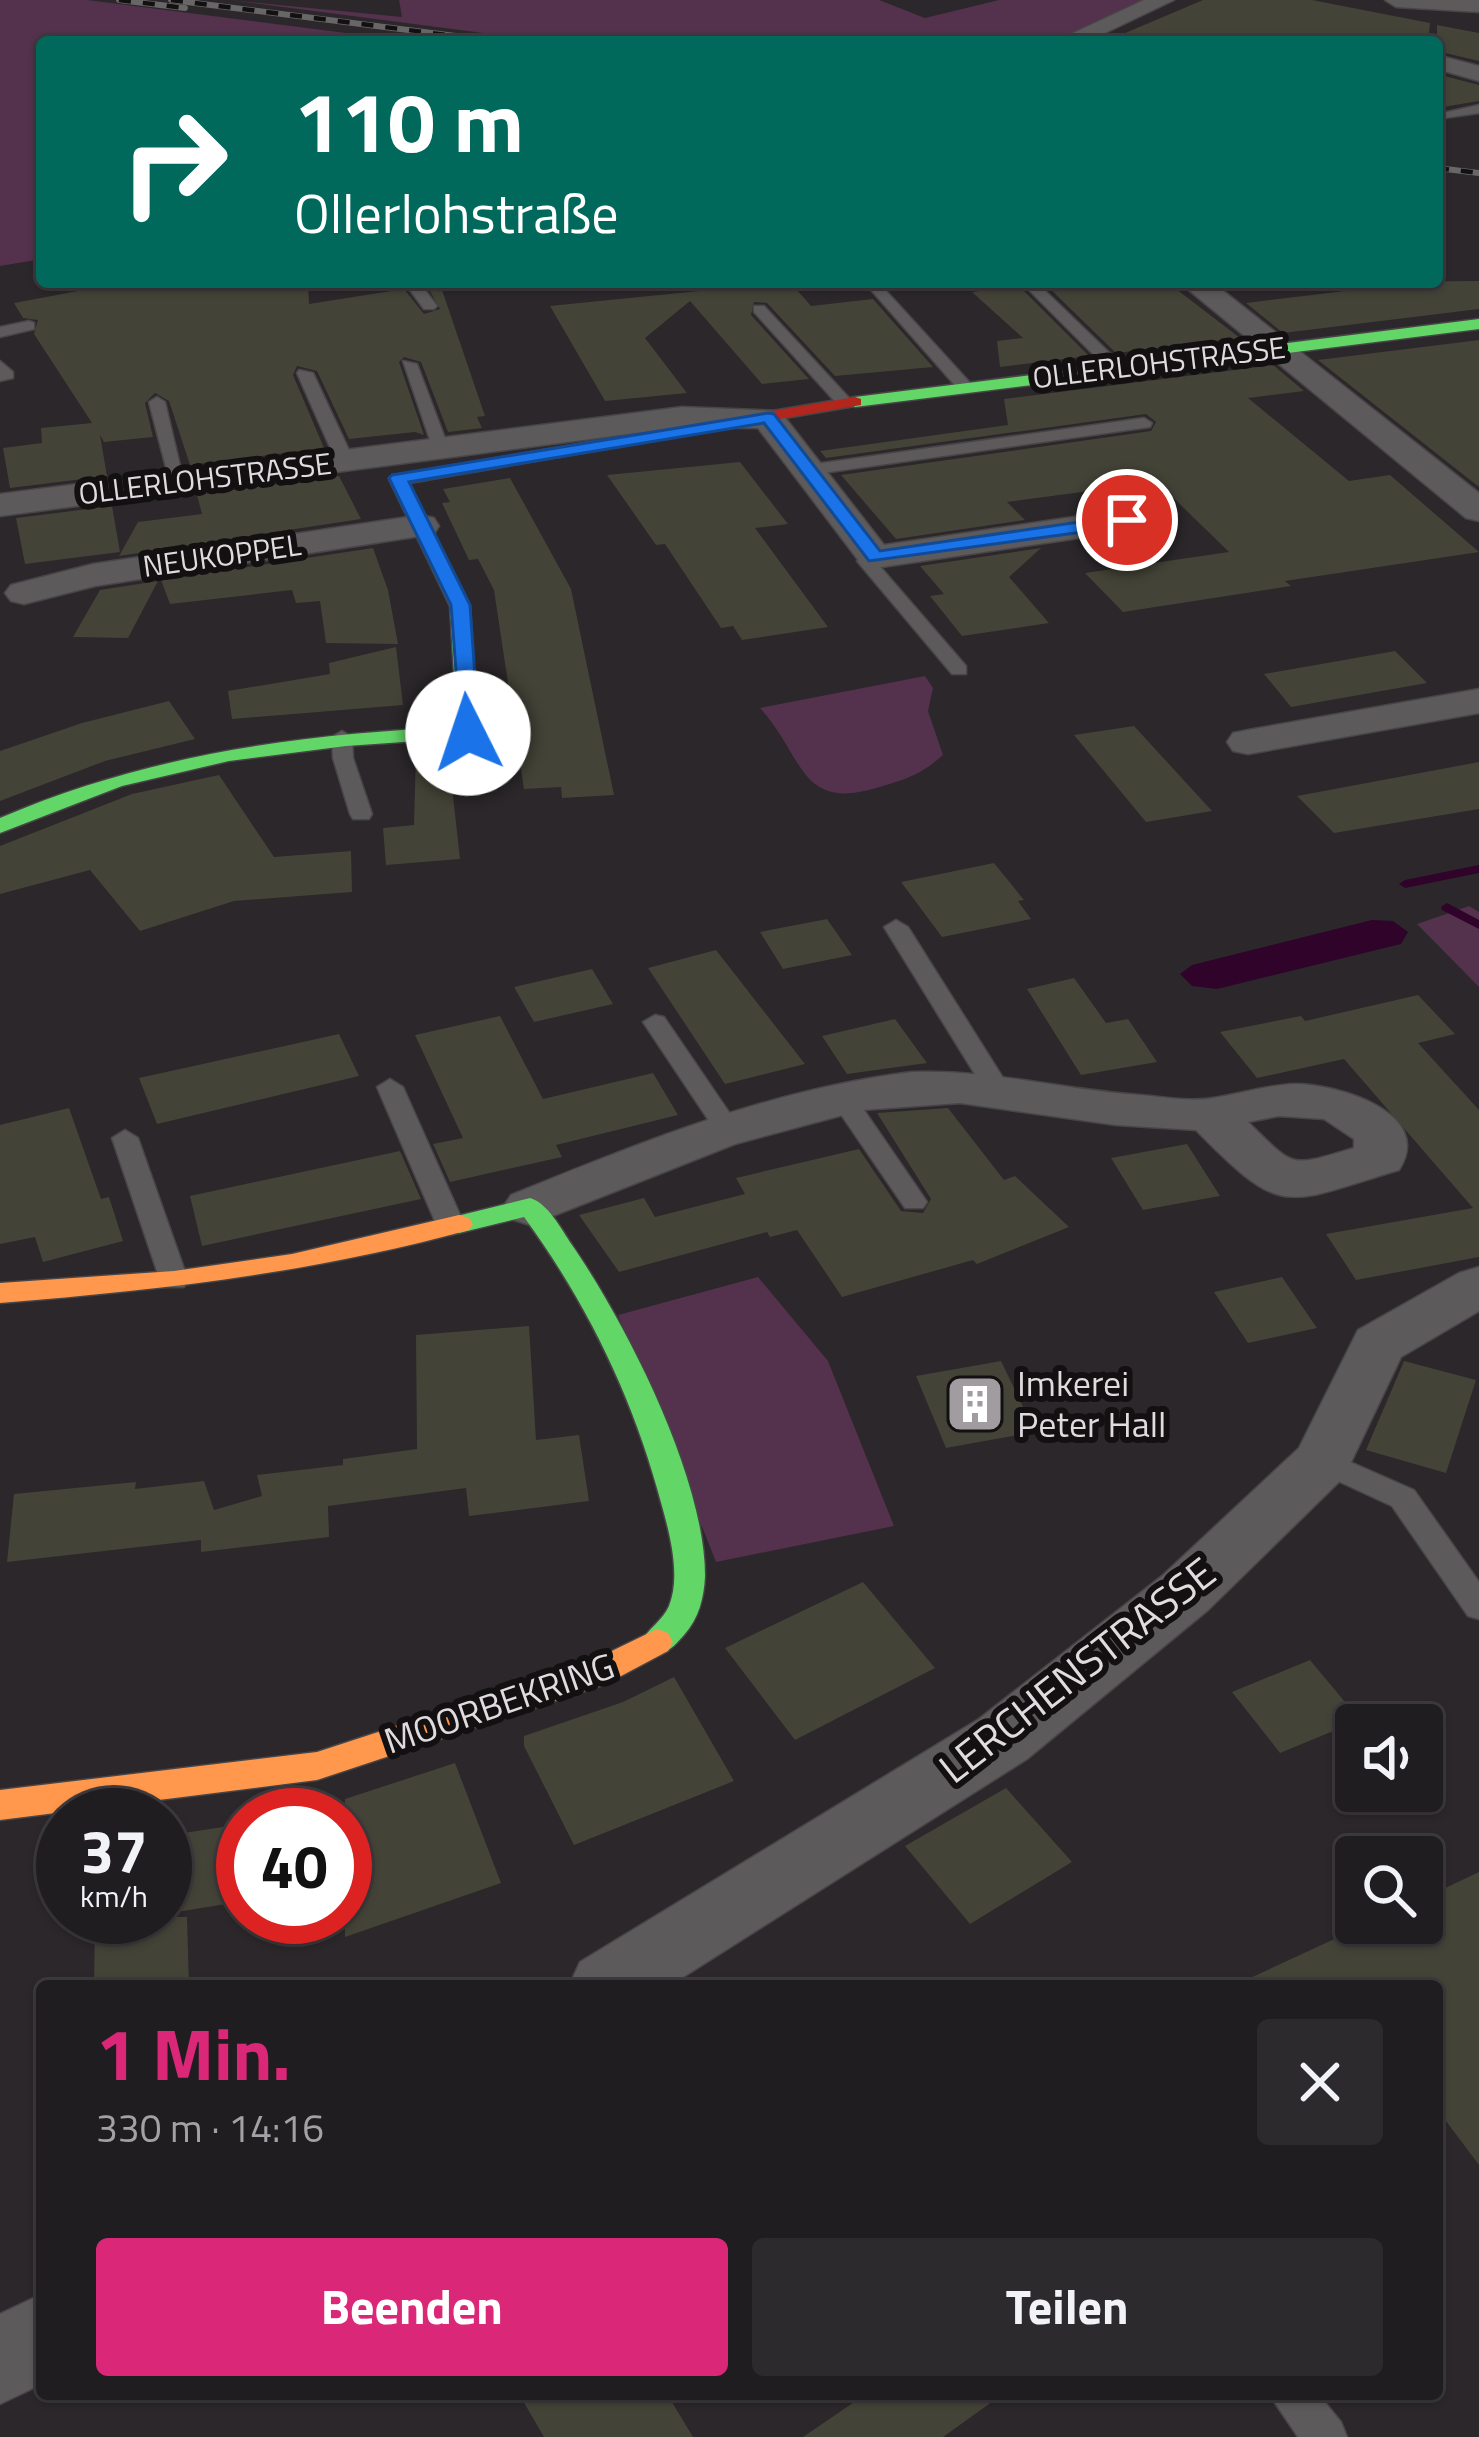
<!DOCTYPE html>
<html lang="de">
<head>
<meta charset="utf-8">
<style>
	body { margin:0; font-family:"Titillium Web",sans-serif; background:#2d2a2d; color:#f1f3f6; height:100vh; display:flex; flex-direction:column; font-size:45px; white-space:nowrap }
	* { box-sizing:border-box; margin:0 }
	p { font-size:39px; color:#a2a2a5 }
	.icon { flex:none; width:66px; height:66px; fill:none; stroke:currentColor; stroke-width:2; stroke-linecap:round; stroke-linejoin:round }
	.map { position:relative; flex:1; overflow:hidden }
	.panel { position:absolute; left:36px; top:1980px; width:1407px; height:420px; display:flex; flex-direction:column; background:#201d20; border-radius:12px; box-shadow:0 3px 9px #0004,0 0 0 3px #3d3b3e }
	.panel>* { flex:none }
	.banner { position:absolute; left:36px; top:36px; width:1407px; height:252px; border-radius:12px; box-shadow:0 3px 9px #0004,0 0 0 3px #3d3b3e; background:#00695c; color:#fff; overflow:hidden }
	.fabs { position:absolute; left:1335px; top:1704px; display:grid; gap:24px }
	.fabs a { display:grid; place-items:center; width:108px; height:108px; border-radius:12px; background:#201d20; box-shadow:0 3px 9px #0004,0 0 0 3px #3d3b3e; font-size:60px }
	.speed { position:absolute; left:36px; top:1788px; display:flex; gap:24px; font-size:60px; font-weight:700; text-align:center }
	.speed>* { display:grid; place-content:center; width:156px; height:156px; border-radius:50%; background:#201d20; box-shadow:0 3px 9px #0004,0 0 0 3px #3d3b3e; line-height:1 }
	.speed small { font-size:30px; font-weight:400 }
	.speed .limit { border:18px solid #d22; background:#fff; color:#111 }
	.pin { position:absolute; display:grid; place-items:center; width:102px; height:102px; color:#fff; margin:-51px; border:6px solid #fff; border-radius:50%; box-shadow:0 3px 12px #0007 }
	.me { position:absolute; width:132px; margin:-66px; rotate:356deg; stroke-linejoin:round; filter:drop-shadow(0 0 9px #0008) }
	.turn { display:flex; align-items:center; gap:42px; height:252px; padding:0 60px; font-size:54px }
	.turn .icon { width:156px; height:156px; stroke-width:2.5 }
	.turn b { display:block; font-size:84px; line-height:102px }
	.round { display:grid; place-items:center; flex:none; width:126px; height:126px; border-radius:12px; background:#2d2a2d }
	.summary { display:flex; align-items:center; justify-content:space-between; height:204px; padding:0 60px }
	h1 { font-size:72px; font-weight:700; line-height:90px; color:#db2777 }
	.action { display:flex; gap:24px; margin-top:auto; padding:24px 60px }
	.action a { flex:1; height:138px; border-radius:12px; background:#db2777; color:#fff; font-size:48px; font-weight:700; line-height:138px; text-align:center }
	.action a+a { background:#2d2a2d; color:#f1f3f6 }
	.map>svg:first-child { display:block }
</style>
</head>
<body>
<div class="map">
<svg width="1479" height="2437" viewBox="0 0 1479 2437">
	<rect width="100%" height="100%" fill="#2b272a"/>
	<!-- green -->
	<g fill="#54314d">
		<polygon points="0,0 87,0 416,42 42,42 42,259 0,266"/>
		<polygon points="228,0 402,17 399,0 879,0 925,18 999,0 1149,0 1073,34 1040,42 553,42"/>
		<path d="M 925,676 L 933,688 L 928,711 L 943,755 C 921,775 904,780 876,788 C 799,811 804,756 760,708 Z"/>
		<polygon points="1469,906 1479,912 1479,987 1417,924"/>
		<polygon points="758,1277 828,1361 894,1526 716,1562 618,1315"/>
	</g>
	<!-- water -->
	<polygon fill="#30042a" points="1372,920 1393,921 1408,932 1401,944 1217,989 1192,986 1180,974 1192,965"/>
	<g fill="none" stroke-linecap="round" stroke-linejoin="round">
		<!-- stream -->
		<g fill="#30042a" fill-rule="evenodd">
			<polygon points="1479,865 1479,873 1405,888 1399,884 1405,880"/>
			<polygon points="1447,903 1479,920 1479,929 1442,910 1441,907"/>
		</g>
	</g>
	<!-- building -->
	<g fill="#444337">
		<polygon points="1203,0 1312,0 1430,23 1428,42 1104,42"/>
		<polygon points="1437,25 1479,33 1479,61 1437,51"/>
		<polygon points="1437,74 1479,85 1479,101 1437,108"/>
		<polygon points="1479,281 1479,309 1283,333 1246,303 1370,288 1362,282"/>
		<polygon points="126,282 308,282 309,304 404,289 424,314 440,309 427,286 440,284 485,416 477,417 482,428 448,432 421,362 404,357 399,362 424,435 415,432 349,439 317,371 297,366 293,375 324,448 190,465 169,401 155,393 145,403 153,437 104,442 100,435 107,476 10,488 3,448 42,443 41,428 92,423 34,334 38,320 23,318 14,303"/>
		<polygon points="790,282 811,306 873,299 933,367 835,376 767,303 754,302 751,315 809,379 762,384 690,301 645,338 687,393 605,401 550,306"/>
		<polygon points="1167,282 1240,338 1116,353 1044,283"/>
		<polygon points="1019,286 1089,356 1000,367 997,341 1023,338 972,292"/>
		<polygon points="1479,340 1479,487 1318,360"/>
		<polygon points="1273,365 1304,391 1248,398 1349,481 1390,475 1479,552 1285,581 1291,586 1123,612 1085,573 1229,552 1157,482 1007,502 1025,520 896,539 841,475 1151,431 1156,422 1146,414 826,458 820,451 1008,425 1004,399"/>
		<polygon points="740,462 788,524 755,528 828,627 742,640 733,626 721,628 665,544 656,545 607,475"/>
		<polygon points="339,476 361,519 119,556 138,522 202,514 197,495"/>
		<polygon points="510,478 571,589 614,795 562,798 561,787 524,789 494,590 478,559 469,560 442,503 450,502 443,489"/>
		<polygon points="112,506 120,552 25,564 16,518"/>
		<polygon points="373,548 388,590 398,644 326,643 320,601 296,603 292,590 170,604 161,580"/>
		<polygon points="1041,548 1009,577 1049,623 962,636 930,596 944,594 920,566"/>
		<polygon points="158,581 128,638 73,637 100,590"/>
		<polygon points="396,647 403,705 232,719 228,691 330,674 329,663"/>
		<polygon points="1395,651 1427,683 1291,707 1264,674"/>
		<polygon points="169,701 195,739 105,761 0,801 0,751 82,723"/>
		<polygon points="1134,726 1212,811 1146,822 1074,735"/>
		<polygon points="448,751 460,859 386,865 383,828 414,825 416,754"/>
		<polygon points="1479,762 1479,809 1334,833 1297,796"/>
		<polygon points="219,775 274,857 351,851 352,892 234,901 140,931 90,870 0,894 0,846 132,794"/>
		<polygon points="994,863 1024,900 1018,901 1031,919 942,937 901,882"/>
		<polygon points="827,919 852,955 783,969 760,932"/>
		<polygon points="716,950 805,1064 725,1084 648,968"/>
		<polygon points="592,969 613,1004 534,1022 514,987"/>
		<polygon points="1074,978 1106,1023 1128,1019 1157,1062 1081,1075 1027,989"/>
		<polygon points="1418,995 1455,1034 1418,1043 1479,1110 1479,1257 1356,1280 1326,1234 1473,1208 1344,1059 1257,1078 1220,1032 1301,1016 1305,1021"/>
		<polygon points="500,1016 543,1099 653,1073 678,1115 556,1145 562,1157 450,1182 433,1144 463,1138 415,1035"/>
		<polygon points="895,1019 927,1063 847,1074 822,1036"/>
		<polygon points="339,1034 359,1076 157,1124 139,1078"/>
		<polygon points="69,1108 101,1199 109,1197 123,1241 43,1262 35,1237 0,1244 0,1125"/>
		<polygon points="948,1108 1004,1180 1015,1176 1069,1227 977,1264 973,1260 842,1297 797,1230 770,1237 767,1232 619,1272 579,1215 644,1198 655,1217 745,1194 736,1178 859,1149 901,1211 923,1213 931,1199 877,1113"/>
		<polygon points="1187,1144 1220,1196 1143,1210 1111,1158"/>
		<polygon points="400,1151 421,1199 202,1246 190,1196"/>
		<polygon points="1282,1277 1317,1328 1248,1343 1214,1292"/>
		<polygon points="529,1326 536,1440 579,1435 589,1501 469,1516 466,1488 328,1506 329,1537 201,1552 201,1540 7,1562 14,1494 136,1482 135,1489 204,1481 214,1510 262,1496 257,1475 343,1465 343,1459 417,1449 416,1335"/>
		<polygon points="1001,1361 1035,1432 946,1448 916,1376"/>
		<polygon points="1404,1361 1476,1380 1446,1473 1366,1450"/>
		<polygon points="863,1582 935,1668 795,1740 725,1648"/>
		<polygon points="1310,1660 1360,1720 1280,1753 1232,1692"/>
		<polygon points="674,1677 734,1781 574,1845 524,1746 524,1736 623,1702"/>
		<polygon points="455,1763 501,1883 345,1937 345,1799"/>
		<polygon points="1006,1788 1072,1862 970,1924 905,1846"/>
		<polygon points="229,1826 232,1903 165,1914 165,1836"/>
		<polygon points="1479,1872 1479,2165 1437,2109 1437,1986 1233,1986 1369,1923 1422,1923 1422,1899"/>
		<polygon points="95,1917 187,1917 189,1986 94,1986"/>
		<polygon points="519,2394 667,2394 693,2437 544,2437"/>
		<polygon points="866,2394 1003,2394 943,2437 803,2437"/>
	</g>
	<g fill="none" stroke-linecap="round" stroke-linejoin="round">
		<defs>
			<g id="lane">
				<polygon points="1479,105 1479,113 1444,118 1438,114"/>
				<polygon points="404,282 419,282 437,306 434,309 424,309"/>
				<polygon points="864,282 878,282 972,385 972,391 960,391"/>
				<polygon points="1021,282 1036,282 1122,365 1122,371 1110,371"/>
				<polygon points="754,306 764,306 851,400 851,406 839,406 754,312"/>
				<polygon points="29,321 34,323 34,329 0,337 0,327"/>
				<polygon points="0,361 13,372 13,378 0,381"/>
				<polygon points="403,361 417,364 449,449 447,453 433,449"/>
				<polygon points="299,370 313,373 354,461 351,465 336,461 297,373"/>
				<polygon points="157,397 165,402 185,487 170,483 149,402"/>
				<polygon points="1144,418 1152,423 1150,427 808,475 799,470 808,465"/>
				<polygon points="875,551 884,557 877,563 966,666 966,674 952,674 857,561"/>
				<polygon points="342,731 352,737 353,758 372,814 369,819 353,819 350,814 333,758 332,737"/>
				<polygon points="896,920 908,927 1010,1089 1006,1095 988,1095 984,1089 884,927"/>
				<polygon points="655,1015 664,1017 737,1124 741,1130 737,1136 719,1136 643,1022"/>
				<polygon points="390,1079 403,1087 465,1226 461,1232 451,1235 437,1226 377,1087"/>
				<polygon points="842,1089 851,1091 923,1196 927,1202 923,1208 905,1208 829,1097"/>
				<polygon points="125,1130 138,1138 188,1280 184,1287 164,1287 160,1280 112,1138"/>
				<polygon points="1323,1450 1414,1490 1479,1582 1479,1619 1468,1616 1392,1506 1312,1469 1308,1461 1312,1453"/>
				<polygon points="1269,2394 1318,2394 1341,2422 1347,2437 1298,2437"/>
			</g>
			<g id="street">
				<polygon points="1144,0 1174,0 1086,42 1054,42"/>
				<polygon points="1385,0 1479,0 1479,12 1396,7"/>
				<polygon points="1437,55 1479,66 1479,81 1437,69"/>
				<polygon points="1179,282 1212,282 1479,493 1479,521 1466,518"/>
				<polygon points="682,407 780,411 884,545 1127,509 1140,512 1145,520 1140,528 1127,531 875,568 862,565 758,428 682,427 0,516 0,494"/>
				<polygon points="421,515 434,518 439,526 434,534 95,586 24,604 11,601 5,593 11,585 93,564"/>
				<polygon points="1479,689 1479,713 1248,754 1233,751 1227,742 1233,733 1248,730"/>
				<path d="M 912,1072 C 990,1069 1063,1090 1140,1095 C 1163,1097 1191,1102 1213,1098 C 1241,1094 1266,1085 1295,1084 C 1336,1084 1436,1112 1399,1170 C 1284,1204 1284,1220 1196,1130 L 1116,1125 L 960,1103 L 862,1110 L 735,1144 L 530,1225 L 511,1219 L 503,1207 L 511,1195 C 642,1142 771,1089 912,1072 ZM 1279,1116 L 1324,1119 L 1354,1139 L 1354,1148 C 1289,1167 1296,1169 1248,1122 Z"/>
				<polygon points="1479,1267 1479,1311 1401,1357 1344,1477 1208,1610 1027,1759 669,1986 569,1986 580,1962 979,1719 1162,1576 1299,1448 1358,1330 1459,1273"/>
				<polygon points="42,2294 42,2384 0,2404 0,2314"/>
			</g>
			<g id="fast">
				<polygon points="1479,319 1479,329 855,407 847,402 855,397"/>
				<path d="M 420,471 L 426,472 L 426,480 L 409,483 L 470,606 L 475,737 L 346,746 L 229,761 L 122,786 L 0,833 L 0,818 C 147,755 298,734 457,727 L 450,606 L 389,479 Z"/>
				<path d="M 530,1198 C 548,1203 561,1229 572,1245 C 627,1325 705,1478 705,1576 C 704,1598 699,1618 684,1635 C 672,1649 664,1657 646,1651 L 641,1642 C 648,1629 663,1620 669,1606 C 681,1576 670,1535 662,1506 C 634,1400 589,1306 524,1217 L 459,1233 L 445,1224 L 449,1218 Z"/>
			</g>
			<g id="slow">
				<path d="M 459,1215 L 469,1218 L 473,1224 L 469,1230 C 312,1273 161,1290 0,1303 L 0,1283 L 174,1271 L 292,1254 Z"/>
				<polygon points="657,1629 668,1633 673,1642 668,1651 606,1684 317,1780 0,1820 0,1790 317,1752 583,1665"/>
			</g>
			<polygon id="jam" points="855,397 861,399 861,405 420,481 411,476 420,471"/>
		</defs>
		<!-- lane casing -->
		<use href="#lane" stroke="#474547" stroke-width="3"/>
		<!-- street casing -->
		<use href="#street" stroke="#474547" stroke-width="3"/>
		<!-- fast casing -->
		<use href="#fast" stroke="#474547" stroke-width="3"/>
		<!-- slow casing -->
		<use href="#slow" stroke="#474547" stroke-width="3"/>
		<!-- jam casing -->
		<use href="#jam" stroke="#474547" stroke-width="3"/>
		<!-- lane -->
		<use href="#lane" fill="#5c5a5b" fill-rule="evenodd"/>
		<!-- street -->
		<use href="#street" fill="#5c5a5b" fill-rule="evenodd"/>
		<!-- fast -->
		<use href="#fast" fill="#63d668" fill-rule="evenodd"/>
		<!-- slow -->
		<use href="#slow" fill="#ff974d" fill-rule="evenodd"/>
		<!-- jam -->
		<use href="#jam" fill="#b3261e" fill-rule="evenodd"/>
		<defs>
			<g id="rail">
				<polyline points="119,0 185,8"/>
				<polyline points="171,0 503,42"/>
				<polyline points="1437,168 1479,173"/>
			</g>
		</defs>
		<!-- rail casing -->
		<use href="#rail" stroke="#686667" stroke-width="6"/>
		<!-- rail -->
		<use href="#rail" stroke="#131012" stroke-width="4.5" stroke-dasharray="12" stroke-linecap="butt"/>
	</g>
	<!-- route -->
	<polygon fill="#1a73e8" stroke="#114b97" stroke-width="3" points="768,413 774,414 880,551 1127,515 1136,520 1127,526 869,561 764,423 409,482 470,605 479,733 461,737 451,605 389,478 392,475"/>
	<!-- icons -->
	<defs>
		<symbol id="building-square" viewBox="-11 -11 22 22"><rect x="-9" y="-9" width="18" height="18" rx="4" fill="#a09c9f" stroke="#131012"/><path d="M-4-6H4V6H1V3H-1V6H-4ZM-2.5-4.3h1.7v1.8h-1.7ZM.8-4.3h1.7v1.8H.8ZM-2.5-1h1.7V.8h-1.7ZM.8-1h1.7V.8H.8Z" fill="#fff"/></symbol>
	</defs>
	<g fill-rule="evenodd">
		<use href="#building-square" x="942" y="1371" width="66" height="66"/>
	</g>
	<g text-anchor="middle" stroke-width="12" stroke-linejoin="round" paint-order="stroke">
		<!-- far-street labels -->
		<g font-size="30" fill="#dfdbde" stroke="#131012">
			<text transform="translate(1159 363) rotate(-7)" y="10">OLLERLOHSTRASSE</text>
			<text transform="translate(205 479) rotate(-7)" y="10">OLLERLOHSTRASSE</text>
			<text transform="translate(222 556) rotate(-8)" y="10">NEUKOPPEL</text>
		</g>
		<!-- poi labels -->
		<g font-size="36" fill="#dfdbde" stroke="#131012" text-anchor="start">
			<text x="1017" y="1396">Imkerei<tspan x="1017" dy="41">Peter Hall</tspan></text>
		</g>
		<!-- street labels -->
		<g font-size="36" fill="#dfdbde" stroke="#131012">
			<text transform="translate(499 1703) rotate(-19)" y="13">MOORBEKRING</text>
		</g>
		<!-- near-street labels -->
		<g font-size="42" fill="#dfdbde" stroke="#131012">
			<text transform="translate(1077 1670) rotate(-38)" y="15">LERCHENSTRASSE</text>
		</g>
	</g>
</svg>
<div class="fabs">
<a><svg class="icon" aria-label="sound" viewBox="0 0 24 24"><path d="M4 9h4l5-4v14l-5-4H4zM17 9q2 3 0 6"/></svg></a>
<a><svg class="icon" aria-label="search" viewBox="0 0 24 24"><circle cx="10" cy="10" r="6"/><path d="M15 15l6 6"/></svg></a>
</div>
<div class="speed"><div>37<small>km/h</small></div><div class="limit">40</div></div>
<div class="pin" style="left:1127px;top:520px;background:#d93025"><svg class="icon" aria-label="arrive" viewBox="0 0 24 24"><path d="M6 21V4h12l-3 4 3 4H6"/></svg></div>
<svg class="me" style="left:468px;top:733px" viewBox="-20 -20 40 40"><circle r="19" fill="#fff"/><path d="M0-13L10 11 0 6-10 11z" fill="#1a73e8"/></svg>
<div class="banner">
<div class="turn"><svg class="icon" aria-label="right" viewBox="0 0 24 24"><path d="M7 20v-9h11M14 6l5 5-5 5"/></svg><div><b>110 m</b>Ollerlohstraße</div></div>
</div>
<section class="panel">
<div class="summary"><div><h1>1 Min.</h1><p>330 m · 14:16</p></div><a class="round"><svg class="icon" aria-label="close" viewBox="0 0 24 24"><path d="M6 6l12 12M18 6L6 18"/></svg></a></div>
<div class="action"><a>Beenden</a><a>Teilen</a></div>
</section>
</div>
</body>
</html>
